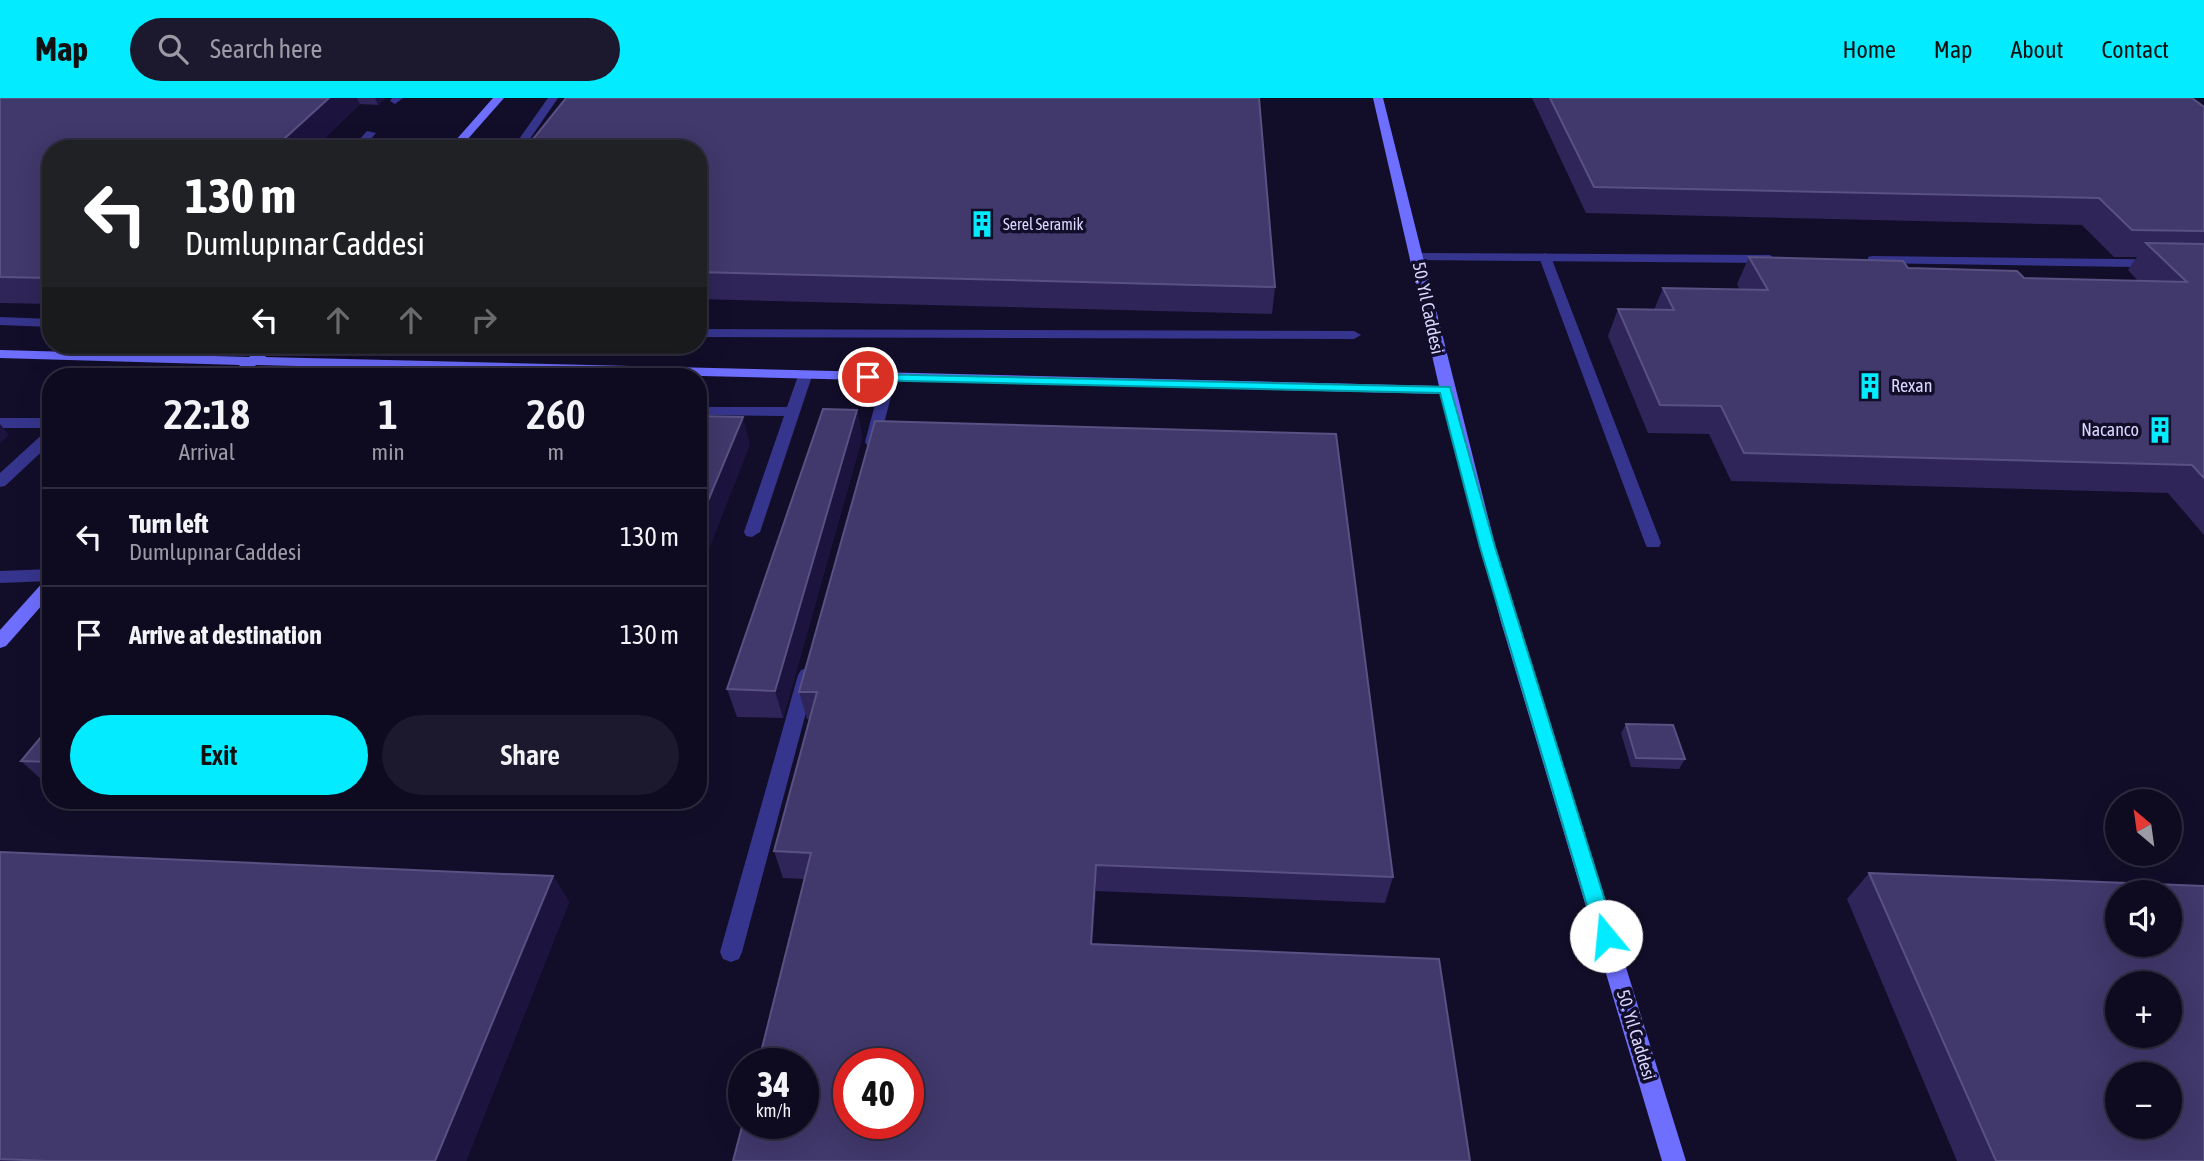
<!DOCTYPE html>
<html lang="en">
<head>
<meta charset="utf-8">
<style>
	body { margin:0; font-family:"Asap Condensed",sans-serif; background:#1c182d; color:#f1f3f6; height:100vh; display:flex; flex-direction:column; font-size:26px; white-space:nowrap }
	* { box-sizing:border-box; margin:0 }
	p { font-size:23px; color:#9b9aa5 }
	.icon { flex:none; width:38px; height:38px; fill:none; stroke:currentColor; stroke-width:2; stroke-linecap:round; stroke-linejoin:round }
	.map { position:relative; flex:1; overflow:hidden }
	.side { position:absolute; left:42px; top:270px; width:665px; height:441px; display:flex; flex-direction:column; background:#0e0a20; border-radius:28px; box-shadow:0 7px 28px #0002,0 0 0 2px #2e2b3e }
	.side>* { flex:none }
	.banner { position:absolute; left:42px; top:42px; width:665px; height:214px; border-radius:28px; box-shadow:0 7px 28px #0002,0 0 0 2px #2e2b3e; background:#202124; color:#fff; overflow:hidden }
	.needle { width:46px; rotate:331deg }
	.tools { position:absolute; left:2105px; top:691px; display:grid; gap:14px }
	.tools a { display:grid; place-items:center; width:77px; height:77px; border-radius:50%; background:#0e0a20; box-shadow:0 7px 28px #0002,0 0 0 2px #2e2b3e; font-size:35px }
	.speed { position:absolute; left:728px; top:950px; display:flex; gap:14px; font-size:35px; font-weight:700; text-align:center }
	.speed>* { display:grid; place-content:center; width:91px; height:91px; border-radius:50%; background:#0e0a20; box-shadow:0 7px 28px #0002,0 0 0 2px #2e2b3e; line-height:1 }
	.speed small { font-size:18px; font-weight:400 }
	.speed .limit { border:10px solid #d22; background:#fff; color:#111 }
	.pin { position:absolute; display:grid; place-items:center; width:60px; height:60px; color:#fff; margin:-30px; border:4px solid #fff; border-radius:50%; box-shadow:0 2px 7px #0007 }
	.me { position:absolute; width:77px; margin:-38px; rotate:343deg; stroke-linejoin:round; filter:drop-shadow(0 0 5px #0008) }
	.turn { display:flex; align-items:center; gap:24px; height:147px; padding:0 28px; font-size:32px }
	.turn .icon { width:91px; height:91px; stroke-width:2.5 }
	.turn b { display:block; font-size:49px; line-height:60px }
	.lanes { display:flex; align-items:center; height:66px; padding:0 28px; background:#0003; justify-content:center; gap:35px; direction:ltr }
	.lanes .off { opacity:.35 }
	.eta { display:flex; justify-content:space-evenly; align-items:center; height:119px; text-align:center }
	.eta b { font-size:42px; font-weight:600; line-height:49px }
	.primary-button { display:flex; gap:14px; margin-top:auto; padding:14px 28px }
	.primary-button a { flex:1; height:80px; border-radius:42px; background:#03ebff; color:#111; font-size:28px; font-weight:600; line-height:80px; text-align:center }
	.primary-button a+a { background:#1c182d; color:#f1f3f6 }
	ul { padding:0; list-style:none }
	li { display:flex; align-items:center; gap:21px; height:98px; padding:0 28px; border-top:2px solid #2e2b3e }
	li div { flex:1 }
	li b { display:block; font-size:26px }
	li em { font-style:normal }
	header { display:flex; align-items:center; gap:42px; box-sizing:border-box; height:98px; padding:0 35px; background:#03ebff; color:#111 }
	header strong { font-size:33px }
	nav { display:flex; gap:38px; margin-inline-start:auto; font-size:24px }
	.search { width:490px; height:63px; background:#1c182d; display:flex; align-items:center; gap:18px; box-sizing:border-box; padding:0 24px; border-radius:38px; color:#9b9aa5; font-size:26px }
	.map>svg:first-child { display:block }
</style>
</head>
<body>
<header>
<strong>Map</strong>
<div class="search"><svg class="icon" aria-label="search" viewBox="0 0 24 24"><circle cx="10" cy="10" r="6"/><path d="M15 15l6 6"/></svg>Search here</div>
<nav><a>Home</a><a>Map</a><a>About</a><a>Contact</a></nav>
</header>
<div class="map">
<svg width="2204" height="1063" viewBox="0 0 2204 1063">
	<rect width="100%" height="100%" fill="#120e2a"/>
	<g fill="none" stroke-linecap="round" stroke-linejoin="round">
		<!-- lane -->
		<g fill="#36358d" fill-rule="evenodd">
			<polygon points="1545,155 1551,159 1661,445 1659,449 1647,449 1645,445 1539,159"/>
			<rect x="0" y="320" width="51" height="10"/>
			<polygon points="51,331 51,345 5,388 0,389 0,375 46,333"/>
			<polygon points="51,471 51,483 0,485 0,473"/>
		</g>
		<!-- street -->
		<g fill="#36358d" fill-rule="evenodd">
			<polygon points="392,0 403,0 395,6 390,3"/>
			<polygon points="548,0 558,0 523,51 512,51"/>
			<polygon points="367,33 376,35 362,51 351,51"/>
			<polygon points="1417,155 1770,157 1776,161 1770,165 1413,162 1411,159"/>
			<polygon points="1872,158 2204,162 2204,170 1868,165 1868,159"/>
			<polygon points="0,219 51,221 51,229 0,227"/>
			<polygon points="698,231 1354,233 1361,237 1354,241 698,239"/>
			<polygon points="805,274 812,278 760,434 752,439 746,438 744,434 784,318 698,317 698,309 787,309 798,278"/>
			<polygon points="889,276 896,280 879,344 872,349 867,347 865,344 882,280"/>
			<polygon points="807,570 813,572 816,577 742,854 739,861 731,864 723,861 720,854 798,577 801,572"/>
		</g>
		<!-- secondary -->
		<g fill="#6e6eff" fill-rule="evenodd">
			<polygon points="493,0 504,0 459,51 448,51"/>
			<polygon points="1373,0 1383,0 1495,447 1686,1063 1662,1063 1501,524 1441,296 256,267 244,278 229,278 240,267 0,260 0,252 249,259 262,247 277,247 265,259 1439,288"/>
			<polygon points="51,480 51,497 6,548 0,550 0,532 45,482"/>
		</g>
	</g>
	<!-- wall -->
	<g fill="#2f2559">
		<polygon points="0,0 385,0 378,7 360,6 313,51 51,51 51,206 0,205"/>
		<polygon points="1532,0 2192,0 2204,9 2204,437 2168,395 1731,383 1709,336 1648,335 1608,238 1618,211 1654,212 1663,190 1740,192 1737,186 1749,159 1908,170 2024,180 2138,183 2128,172 2137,159 2114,159 2082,127 1586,115"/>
		<polygon points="698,51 1275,189 1272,216 698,201"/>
		<polygon points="857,312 862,340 783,620 737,619 727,591"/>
		<polygon points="875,323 1393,779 1385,805 1096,793 1092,846 1470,1063 804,781 783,780 774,753 810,621 807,621 799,594"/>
		<polygon points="1626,626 1685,661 1679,671 1631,669 1621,635"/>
		<polygon points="51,627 51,690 21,663"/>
		<polygon points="326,702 610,702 605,713"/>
		<polygon points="0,754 553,778 569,804 466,1063 0,1063"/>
		<polygon points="1869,775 2204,1063 1957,1063 1847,801"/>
	</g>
	<!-- shaded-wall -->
	<g fill="#1c143f">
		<polygon points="329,0 357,0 360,6 313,51 273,51"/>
		<polygon points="375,0 385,0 378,7"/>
		<polygon points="857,312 862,340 783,620 775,593"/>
		<polygon points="743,319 750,347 698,479 698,427"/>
		<polygon points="0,326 9,337 0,345"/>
		<polygon points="599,702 610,702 605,713"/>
		<polygon points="1096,767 1096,793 1091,871 1091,846"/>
		<polygon points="553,778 569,804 466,1063 435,1063"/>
	</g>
	<!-- building -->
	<g fill="#41386b" stroke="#595182" stroke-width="2" fill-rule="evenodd">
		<polygon points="0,0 329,0 273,51 51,51 51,180 0,179"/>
		<polygon points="566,0 1259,0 1275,189 698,174 698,51 525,51"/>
		<polygon points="1550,0 2192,0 2204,9 2204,133 2132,132 2099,100 1594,89"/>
		<polygon points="2146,145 2204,146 2204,380 2192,367 1744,355 1721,308 1660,307 1618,211 1674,212 1663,190 1768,192 1749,159 1903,163 1908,170 2017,173 2024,180 2187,184"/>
		<polygon points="823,311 857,312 775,593 727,591"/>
		<polygon points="698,318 743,319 698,427"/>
		<path d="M 875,323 L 1336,336 L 1393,779 L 1096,767 L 1091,846 L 1439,861 L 1470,1063 L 733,1063 L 744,1021 L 744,1026 L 803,1026 L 803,966 L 758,966 L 811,755 L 774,753 L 817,594 L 799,594 ZM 849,966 L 908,966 L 908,1026 L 849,1026 Z"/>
		<polygon points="1626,626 1673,627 1685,661 1636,660"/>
		<polygon points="51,627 51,664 21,663"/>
		<polygon points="0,754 553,778 435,1063 48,1063 0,1061"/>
		<path d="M 1869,775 L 2204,788 L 2204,1063 L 1996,1063 ZM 2118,794 L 2170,794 L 2170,847 L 2118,847 ZM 2118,886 L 2170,886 L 2170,938 L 2118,938 ZM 2118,976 L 2170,976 L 2170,1029 L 2118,1029 Z"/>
	</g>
	<!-- route -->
	<polygon fill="#03ebff" stroke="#0299a6" stroke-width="2" points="868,276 1450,289 1495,449 1616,838 1613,844 1606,847 1599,844 1596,838 1480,449 1440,295 864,282 864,277"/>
	<!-- icons -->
	<defs>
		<symbol id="building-bare" viewBox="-9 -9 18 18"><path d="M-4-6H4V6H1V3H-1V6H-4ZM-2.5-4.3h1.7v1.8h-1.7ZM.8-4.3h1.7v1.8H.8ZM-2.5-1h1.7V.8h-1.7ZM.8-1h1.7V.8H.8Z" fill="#03ebff" stroke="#120e2a" stroke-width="2.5" paint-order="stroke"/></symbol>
	</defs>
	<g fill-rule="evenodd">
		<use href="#building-bare" x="963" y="107" width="38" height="38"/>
		<use href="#building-bare" x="1851" y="269" width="38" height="38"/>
		<use href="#building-bare" x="2141" y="313" width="38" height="38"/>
	</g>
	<g text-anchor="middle" stroke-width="7" stroke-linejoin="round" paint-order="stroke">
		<!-- far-poi labels -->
		<g font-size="16" fill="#dad7ff" stroke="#120e2a" text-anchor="start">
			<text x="1003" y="132">Serel Seramik</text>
		</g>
		<!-- street labels -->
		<g font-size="18" fill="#dad7ff" stroke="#120e2a">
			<text transform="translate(1428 210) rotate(78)" y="6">50. Yıl Caddesi</text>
			<text transform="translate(1636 937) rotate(73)" y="6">50. Yıl Caddesi</text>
		</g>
		<!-- poi labels -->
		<g font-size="18" fill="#dad7ff" stroke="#120e2a" text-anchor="start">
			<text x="1891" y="294">Rexan</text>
			<text x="2139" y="338" text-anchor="end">Nacanco</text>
		</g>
	</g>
</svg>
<div class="tools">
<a><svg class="needle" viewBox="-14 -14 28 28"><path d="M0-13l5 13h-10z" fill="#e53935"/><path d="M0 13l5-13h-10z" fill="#9b9aa5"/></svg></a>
<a><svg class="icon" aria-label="sound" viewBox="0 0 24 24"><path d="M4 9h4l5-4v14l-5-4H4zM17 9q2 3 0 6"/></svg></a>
<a>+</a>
<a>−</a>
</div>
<div class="speed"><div>34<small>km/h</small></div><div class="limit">40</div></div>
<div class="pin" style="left:868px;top:279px;background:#d93025"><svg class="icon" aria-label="arrive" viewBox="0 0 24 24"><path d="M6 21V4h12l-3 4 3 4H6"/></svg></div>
<svg class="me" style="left:1606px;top:838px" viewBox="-20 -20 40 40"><circle r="19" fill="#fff"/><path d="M0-13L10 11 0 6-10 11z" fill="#03ebff"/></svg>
<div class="banner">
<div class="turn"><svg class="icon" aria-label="left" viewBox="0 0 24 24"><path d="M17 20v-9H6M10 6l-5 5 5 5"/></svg><div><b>130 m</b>Dumlupınar Caddesi</div></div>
<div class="lanes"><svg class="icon" aria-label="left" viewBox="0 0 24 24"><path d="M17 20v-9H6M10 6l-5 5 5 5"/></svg><svg class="icon off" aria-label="ahead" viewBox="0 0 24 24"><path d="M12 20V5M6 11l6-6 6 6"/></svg><svg class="icon off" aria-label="ahead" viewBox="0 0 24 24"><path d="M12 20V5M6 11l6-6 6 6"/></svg><svg class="icon off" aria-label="right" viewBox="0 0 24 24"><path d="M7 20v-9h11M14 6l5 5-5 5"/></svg></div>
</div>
<section class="side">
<div class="eta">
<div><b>22:18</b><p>Arrival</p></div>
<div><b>1</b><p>min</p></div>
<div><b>260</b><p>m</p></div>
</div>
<ul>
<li><svg class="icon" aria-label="left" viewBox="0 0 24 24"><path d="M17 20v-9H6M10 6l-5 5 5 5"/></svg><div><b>Turn left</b><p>Dumlupınar Caddesi</p></div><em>130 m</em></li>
<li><svg class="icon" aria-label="arrive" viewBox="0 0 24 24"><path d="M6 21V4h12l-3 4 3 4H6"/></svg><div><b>Arrive at destination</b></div><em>130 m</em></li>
</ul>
<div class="primary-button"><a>Exit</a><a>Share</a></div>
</section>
</div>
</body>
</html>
